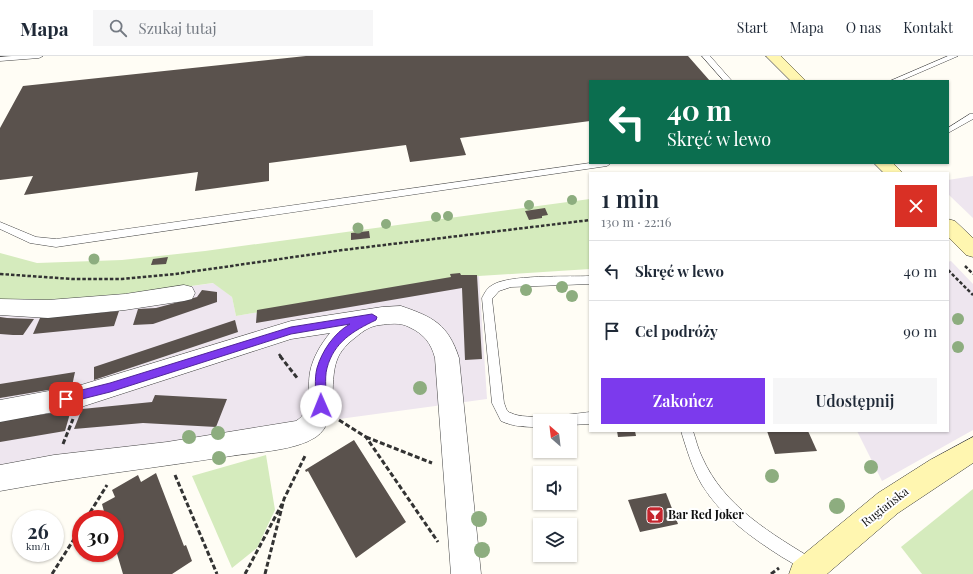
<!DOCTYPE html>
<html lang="pl">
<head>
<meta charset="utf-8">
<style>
	body { margin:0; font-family:"Playfair Display",serif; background:#f6f6f7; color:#1f2937; height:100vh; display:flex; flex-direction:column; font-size:15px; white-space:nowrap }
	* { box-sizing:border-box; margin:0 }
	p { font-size:13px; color:#747a83 }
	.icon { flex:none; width:22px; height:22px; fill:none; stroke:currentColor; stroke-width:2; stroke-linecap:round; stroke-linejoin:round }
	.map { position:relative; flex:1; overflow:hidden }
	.drawer { position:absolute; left:589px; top:116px; width:360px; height:260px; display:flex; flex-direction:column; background:#fff; border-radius:0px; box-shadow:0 1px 3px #0004 }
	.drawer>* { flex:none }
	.hud { position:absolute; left:589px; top:24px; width:360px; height:84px; border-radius:0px; box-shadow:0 1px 3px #0004; background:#0b6e4f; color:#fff; overflow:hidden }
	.needle { width:26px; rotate:332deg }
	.fabs { position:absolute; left:533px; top:358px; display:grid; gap:8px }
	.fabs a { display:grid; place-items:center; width:44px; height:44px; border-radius:0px; background:#fff; box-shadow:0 1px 3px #0004; font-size:20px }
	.speed { position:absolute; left:12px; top:454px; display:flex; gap:8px; font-size:20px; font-weight:700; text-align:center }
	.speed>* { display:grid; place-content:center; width:52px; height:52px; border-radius:50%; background:#fff; box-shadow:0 1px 3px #0004; line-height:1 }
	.speed small { font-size:10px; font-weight:400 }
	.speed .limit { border:6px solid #d22; background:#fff; color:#111 }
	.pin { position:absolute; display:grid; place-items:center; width:34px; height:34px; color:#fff; margin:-17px; border-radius:8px; box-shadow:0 2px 6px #0006 }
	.me { position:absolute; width:44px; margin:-22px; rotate:359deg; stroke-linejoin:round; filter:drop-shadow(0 0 3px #0008) }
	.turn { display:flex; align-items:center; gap:14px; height:84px; padding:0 12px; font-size:18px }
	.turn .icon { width:52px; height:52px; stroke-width:2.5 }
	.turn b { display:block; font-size:28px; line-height:34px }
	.round { display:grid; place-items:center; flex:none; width:42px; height:42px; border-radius:0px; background:#f6f6f7 }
	.headline { display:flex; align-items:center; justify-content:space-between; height:68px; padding:0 12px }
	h1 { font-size:24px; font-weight:600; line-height:30px }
	.cta { display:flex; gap:8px; margin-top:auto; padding:8px 12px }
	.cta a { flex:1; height:46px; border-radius:0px; background:#7c3aed; color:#fff; font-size:16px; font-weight:600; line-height:46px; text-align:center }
	.cta a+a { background:#f6f6f7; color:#1f2937 }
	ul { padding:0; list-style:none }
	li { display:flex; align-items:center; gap:12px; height:60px; padding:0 12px; border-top:1px solid #e0e1e3 }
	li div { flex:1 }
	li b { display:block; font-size:15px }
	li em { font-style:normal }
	header { display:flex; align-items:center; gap:24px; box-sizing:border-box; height:56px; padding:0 20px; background:#fff; border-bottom:1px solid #e0e1e3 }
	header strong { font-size:19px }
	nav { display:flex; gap:22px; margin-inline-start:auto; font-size:14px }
	.search { width:280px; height:36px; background:#f6f6f7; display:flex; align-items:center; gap:10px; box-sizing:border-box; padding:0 14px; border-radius:0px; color:#747a83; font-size:15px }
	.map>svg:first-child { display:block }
</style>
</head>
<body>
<header>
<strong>Mapa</strong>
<div class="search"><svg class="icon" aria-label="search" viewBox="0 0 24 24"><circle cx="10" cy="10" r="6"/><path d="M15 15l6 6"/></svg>Szukaj tutaj</div>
<nav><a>Start</a><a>Mapa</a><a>O nas</a><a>Kontakt</a></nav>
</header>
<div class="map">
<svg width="973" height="518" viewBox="0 0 973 518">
	<rect width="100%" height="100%" fill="#fffdf5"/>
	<!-- industrial -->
	<g fill="#eee6ef">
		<polygon points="973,120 973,162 948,138 948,124"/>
		<polygon points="951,205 973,228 973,374 882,425 857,375 948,375 948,206"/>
		<polygon points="479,220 487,343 0,409 0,246 53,249 214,227 232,241 236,260 463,221"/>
	</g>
	<!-- green -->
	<g fill="#d5ebbd">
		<polygon points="590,143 590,213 463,221 236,260 232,241 213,227 53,249 0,246 0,197 37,207 122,204 205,195"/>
		<polygon points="266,399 275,454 257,492 232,512 192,420"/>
		<polygon points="973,433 973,518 922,518 901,491"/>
	</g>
	<!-- building -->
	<g fill="#5a524d">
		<polygon points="306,0 688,0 710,25 590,25 590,65 460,82 466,99 410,106 406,89 269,107 269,125 195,135 198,116 24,139 33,120 0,124 0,72 23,30"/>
		<polygon points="545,152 548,159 542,160 542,162 529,164 525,155"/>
		<polygon points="369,175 370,182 351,184 351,177"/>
		<polygon points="168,201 166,208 151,209 153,203"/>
		<polygon points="460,217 461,219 477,219 482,303 465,304 462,232 256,267 257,254 451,221 450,218"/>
		<polygon points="202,234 217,236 217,246 153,268 133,269 138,253 156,252 197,241"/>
		<polygon points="119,255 114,270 33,278 40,262"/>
		<polygon points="0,261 7,262 34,263 23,279 13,279 0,278"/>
		<polygon points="235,264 238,276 94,324 94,311"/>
		<polygon points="75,316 72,330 0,342 0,328"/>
		<polygon points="155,339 227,343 216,371 143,367 74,373 82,353 152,346"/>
		<polygon points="71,354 65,375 0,386 0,365"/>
		<polygon points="617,375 635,375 636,380 618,381"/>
		<polygon points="767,375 808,375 817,395 775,398"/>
		<polygon points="354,384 406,466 356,502 308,415 306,416 305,414"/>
		<polygon points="156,417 184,490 186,489 192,505 172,518 123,518 115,491 115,463 106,463 102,448 115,441 112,434 138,419 141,426"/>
		<polygon points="666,437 678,468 640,476 628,444"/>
	</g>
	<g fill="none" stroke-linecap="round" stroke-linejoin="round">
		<defs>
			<g id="lane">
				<polygon points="12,0 43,0 39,2 0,5 0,1"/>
				<polygon points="702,0 710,0 732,25 724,25"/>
				<polygon points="948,0 958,0 900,25 890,25"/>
				<polygon points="970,58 973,58 973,63 948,77 948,72"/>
				<polygon points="590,107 611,107 607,110 56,191 30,187 0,173 0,166 36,181 56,183"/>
				<path d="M 590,220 L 590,228 L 511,231 L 499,235 L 492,243 L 504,347 C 506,351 506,356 511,357 C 526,365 572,358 590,356 L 590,368 L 570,369 L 570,365 L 540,365 L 540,371 C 526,371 514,371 501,365 L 492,347 L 482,242 C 484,238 487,232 491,230 C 506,218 569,221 590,220 Z"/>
				<path d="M 681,375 L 693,375 C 696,384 698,393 702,401 C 724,451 772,478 816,505 L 818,510 L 816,515 L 811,517 C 801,513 791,506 782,501 C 752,482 721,460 702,429 C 692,412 687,394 681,375 Z"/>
			</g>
			<g id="street">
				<polygon points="184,229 192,231 195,237 192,243 184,245 125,254 48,262 0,259 0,243 48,244 125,238"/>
				<path d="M 401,250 C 433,261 448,268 459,302 L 481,518 L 451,518 L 435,302 C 431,287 424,278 409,271 C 400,266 389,268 380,269 C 370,270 363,275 356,281 C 348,287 340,295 337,304 C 328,327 340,364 316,381 C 295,395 256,396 231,400 C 154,412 76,421 0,435 L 0,409 L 54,399 L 167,386 L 296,365 C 313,355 307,332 310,316 C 313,301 321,288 330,277 L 291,283 L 81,351 L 0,366 L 0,344 L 81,329 L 291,265 L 382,251 Z"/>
			</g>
			<g id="secondary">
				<polygon points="766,0 781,0 806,25 791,25"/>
				<polygon points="874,107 893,107 903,117 884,117"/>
				<polygon points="948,163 955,165 973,182 973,201 966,199 948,181"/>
				<polygon points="973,381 973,407 898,457 827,518 789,518 793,507 878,437 930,404"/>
			</g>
		</defs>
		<!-- lane casing -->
		<use href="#lane" stroke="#444" stroke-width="1"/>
		<!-- street casing -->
		<use href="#street" stroke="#444" stroke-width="1"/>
		<!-- secondary casing -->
		<use href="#secondary" stroke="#333" stroke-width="1"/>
		<!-- path-far1 -->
		<g stroke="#333" stroke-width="2.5" stroke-dasharray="3.5 2" stroke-linecap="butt">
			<polyline points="965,210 973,218"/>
			<polyline points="948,214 973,239"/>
			<polyline points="0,218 73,223 122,223 175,218 343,194 590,164"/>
			<polyline points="279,298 281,301"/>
		</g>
		<!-- path -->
		<g stroke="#333" stroke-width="3" stroke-dasharray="5 2.5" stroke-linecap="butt">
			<polyline points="280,300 298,323"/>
			<polyline points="339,364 366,381 438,486"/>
			<polyline points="366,381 432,407"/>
			<polyline points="63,388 73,363"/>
			<polyline points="175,419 217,518"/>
			<polyline points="86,463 107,429"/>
			<polyline points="52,518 81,472"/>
			<polyline points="245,518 282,448"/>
			<polyline points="265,518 284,443 306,398"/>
			<polyline points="771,518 779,512"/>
		</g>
		<!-- lane -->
		<use href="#lane" fill="#fff" fill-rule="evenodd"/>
		<!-- street -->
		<use href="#street" fill="#fff" fill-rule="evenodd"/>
		<!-- secondary -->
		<use href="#secondary" fill="#fff6b0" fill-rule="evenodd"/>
	</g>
	<!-- trees -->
	<g fill="#8dad7f">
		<circle cx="572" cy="144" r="5"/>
		<circle cx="529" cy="149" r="5"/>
		<circle cx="448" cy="160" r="5"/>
		<circle cx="436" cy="161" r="5"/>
		<circle cx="386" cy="168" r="5"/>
		<circle cx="358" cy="172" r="5.5"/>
		<circle cx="94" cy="203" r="5.5"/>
		<circle cx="562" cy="231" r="6"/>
		<circle cx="526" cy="234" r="6"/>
		<circle cx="572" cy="240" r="6"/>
		<circle cx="958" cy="263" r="6"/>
		<circle cx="958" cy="291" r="6"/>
		<circle cx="420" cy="332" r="7"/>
		<circle cx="218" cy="377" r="7"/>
		<circle cx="189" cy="381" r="7"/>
		<circle cx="219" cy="402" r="7"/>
		<circle cx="871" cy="411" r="7"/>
		<circle cx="772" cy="420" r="7"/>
		<circle cx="837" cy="450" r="8"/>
		<circle cx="479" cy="463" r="8"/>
		<circle cx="482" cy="494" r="8"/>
	</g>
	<!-- route -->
	<path fill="#7c3aed" stroke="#51269a" d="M 372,258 L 377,261 L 376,264 C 353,275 334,286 327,312 C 324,323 327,338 326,350 L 325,353 L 321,354 L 318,353 L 316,350 C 316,338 314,323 317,312 C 322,295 334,277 350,268 L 291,278 L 110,336 L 66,347 L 62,346 L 61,343 L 62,340 L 66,338 L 110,327 L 291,271 Z"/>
	<!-- icons -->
	<defs>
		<symbol id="bar-square" viewBox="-11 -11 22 22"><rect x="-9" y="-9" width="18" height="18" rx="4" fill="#c4262e" stroke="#fff"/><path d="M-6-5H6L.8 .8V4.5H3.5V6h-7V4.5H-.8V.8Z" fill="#fff"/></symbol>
	</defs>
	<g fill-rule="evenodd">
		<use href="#bar-square" x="645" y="449" width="20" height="20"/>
	</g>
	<g text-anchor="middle" stroke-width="4" stroke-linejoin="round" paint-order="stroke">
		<!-- near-street labels -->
		<g font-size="12" fill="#111" stroke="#fff">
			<text transform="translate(885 451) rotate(-38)" y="4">Rugiańska</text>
		</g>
		<!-- near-poi labels -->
		<g font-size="12" font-weight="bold" fill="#111" stroke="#fff" text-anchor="start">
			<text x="668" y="463">Bar Red Joker</text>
		</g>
	</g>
</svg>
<div class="fabs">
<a><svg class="needle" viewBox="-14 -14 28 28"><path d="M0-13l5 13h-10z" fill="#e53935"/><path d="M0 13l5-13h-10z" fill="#747a83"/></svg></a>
<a><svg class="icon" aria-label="sound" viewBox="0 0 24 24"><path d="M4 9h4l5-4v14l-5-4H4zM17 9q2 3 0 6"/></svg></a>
<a><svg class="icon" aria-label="layers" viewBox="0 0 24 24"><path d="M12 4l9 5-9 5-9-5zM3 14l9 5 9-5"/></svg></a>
</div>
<div class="speed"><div>26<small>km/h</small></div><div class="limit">30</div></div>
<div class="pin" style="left:66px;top:343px;background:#d93025"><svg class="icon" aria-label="arrive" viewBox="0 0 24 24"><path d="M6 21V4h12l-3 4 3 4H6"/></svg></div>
<svg class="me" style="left:321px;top:350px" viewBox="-20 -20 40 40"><circle r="19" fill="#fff"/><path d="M0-13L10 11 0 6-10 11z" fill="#7c3aed"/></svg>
<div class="hud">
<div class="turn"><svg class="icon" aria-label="left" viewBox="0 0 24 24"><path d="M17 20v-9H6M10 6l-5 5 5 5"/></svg><div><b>40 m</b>Skręć w lewo</div></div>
</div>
<section class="drawer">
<div class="headline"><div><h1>1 min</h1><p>130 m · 22:16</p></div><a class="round" style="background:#d93025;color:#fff"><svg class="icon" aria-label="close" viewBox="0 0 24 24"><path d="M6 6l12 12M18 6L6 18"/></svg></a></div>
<ul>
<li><svg class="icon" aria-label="left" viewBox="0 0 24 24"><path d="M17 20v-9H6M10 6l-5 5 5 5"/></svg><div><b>Skręć w lewo</b></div><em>40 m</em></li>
<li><svg class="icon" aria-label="arrive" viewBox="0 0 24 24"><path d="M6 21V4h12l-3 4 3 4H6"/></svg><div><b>Cel podróży</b></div><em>90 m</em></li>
</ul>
<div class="cta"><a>Zakończ</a><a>Udostępnij</a></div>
</section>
</div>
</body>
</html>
